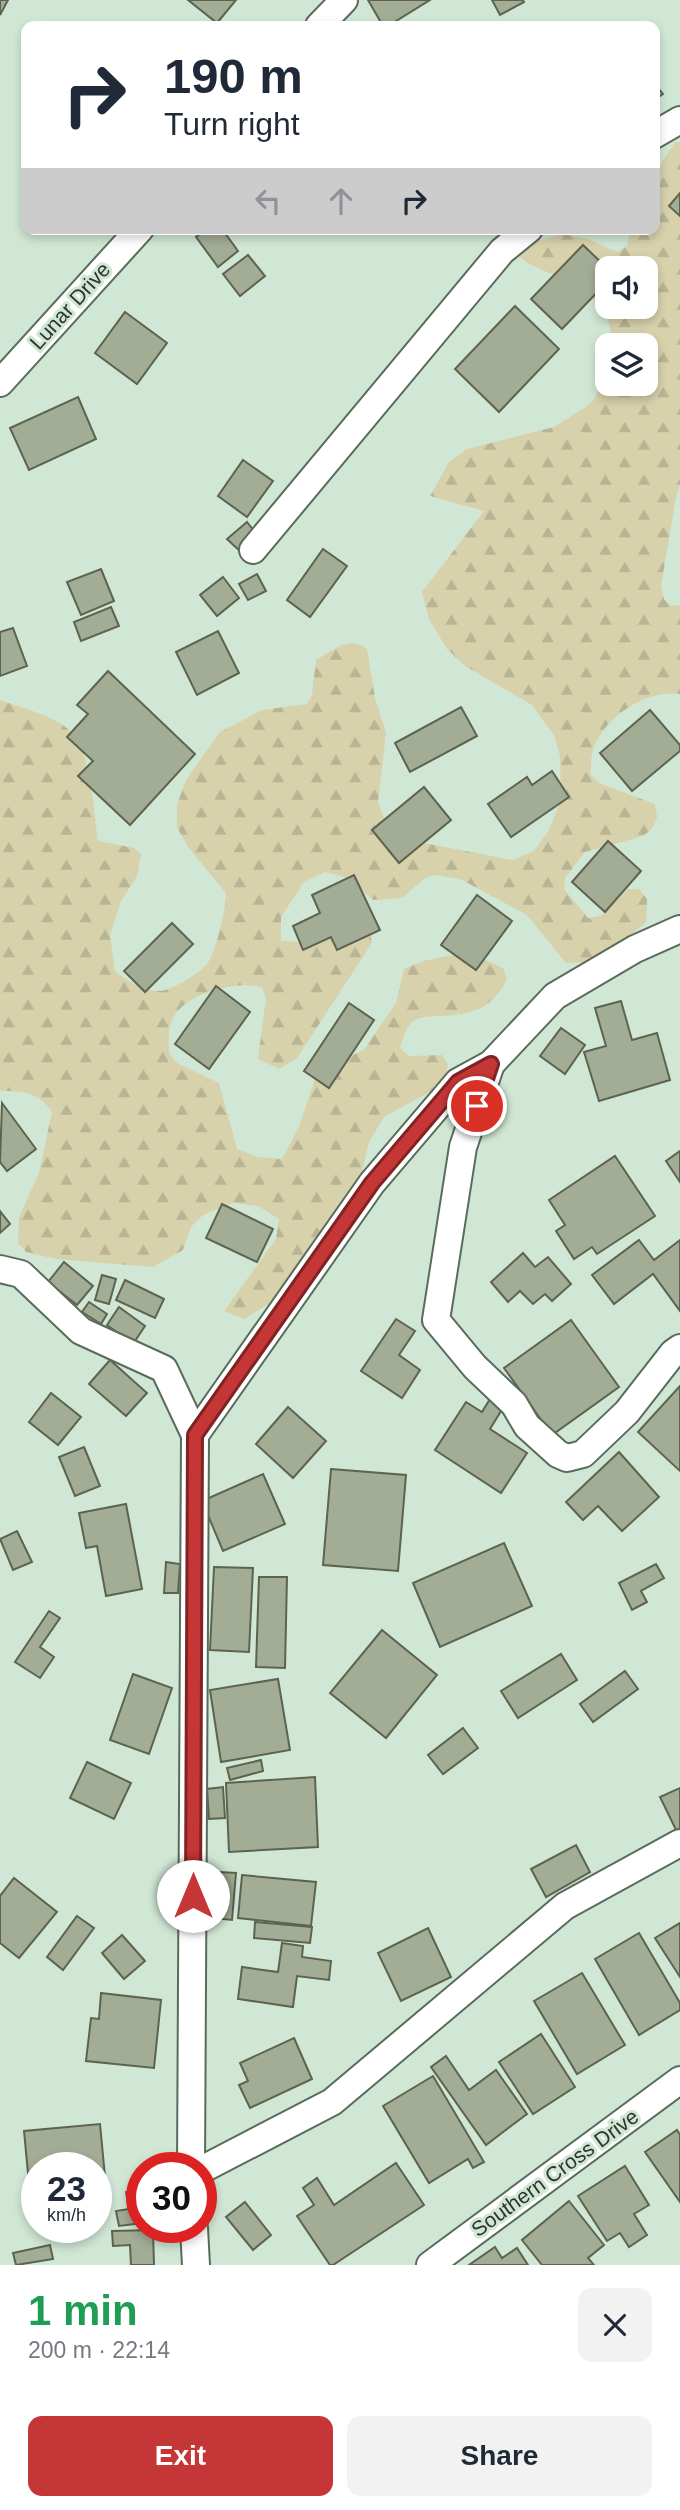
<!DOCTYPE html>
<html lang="en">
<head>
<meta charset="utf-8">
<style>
	body { margin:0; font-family:Helvetica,sans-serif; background:#f2f2f3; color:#1f2937; height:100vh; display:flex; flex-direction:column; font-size:26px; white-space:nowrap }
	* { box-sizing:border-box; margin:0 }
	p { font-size:23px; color:#747a83 }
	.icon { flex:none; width:38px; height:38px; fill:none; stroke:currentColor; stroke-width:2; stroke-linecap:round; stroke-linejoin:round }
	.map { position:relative; height:2265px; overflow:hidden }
	.sheet { display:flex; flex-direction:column; background:#fff; flex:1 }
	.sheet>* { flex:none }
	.top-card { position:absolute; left:21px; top:21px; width:639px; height:214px; border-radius:14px; box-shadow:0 4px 10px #0003; background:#fff; color:#1f2937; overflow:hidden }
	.fabs { position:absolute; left:595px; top:256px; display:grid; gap:14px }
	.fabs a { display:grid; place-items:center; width:63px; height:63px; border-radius:14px; background:#fff; box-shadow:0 4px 10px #0003; font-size:35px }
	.speed { position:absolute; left:21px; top:2152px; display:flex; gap:14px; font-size:35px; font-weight:700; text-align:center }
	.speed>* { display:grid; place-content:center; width:91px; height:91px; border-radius:50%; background:#fff; box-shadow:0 4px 10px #0003; line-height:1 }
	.speed small { font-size:18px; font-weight:400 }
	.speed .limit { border:10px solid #d22; background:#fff; color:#111 }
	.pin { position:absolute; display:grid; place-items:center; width:60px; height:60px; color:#fff; margin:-30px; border:4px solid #fff; border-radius:50%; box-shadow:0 2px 7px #0007 }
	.me { position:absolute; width:77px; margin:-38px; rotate:0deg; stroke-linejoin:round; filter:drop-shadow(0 0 5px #0008) }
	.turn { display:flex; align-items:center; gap:24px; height:147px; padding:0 28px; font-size:32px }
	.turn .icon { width:91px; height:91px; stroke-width:2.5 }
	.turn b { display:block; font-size:49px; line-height:60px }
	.lanes { display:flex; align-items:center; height:66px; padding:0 28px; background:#0003; justify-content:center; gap:35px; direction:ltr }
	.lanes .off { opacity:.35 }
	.round { display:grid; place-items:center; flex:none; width:74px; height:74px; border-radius:14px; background:#f2f2f3 }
	.headline { display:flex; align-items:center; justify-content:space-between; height:119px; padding:0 28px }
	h1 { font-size:42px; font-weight:800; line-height:52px; color:#1e9e55 }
	.action { display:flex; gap:14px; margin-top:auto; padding:14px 28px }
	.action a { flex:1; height:80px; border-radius:14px; background:#c53636; color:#fff; font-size:28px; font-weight:800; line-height:80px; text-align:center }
	.action a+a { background:#f2f2f3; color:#1f2937 }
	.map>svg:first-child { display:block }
</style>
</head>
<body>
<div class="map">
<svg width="680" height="2265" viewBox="0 0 680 2265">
	<defs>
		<pattern id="forest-firs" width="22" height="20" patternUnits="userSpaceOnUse" patternTransform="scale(1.75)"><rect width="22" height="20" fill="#d7d1ac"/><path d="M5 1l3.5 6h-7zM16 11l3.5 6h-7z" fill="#b9b494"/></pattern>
	</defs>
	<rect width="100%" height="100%" fill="#d1e7d5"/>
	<!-- forest -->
	<path fill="url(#forest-firs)" fill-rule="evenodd" d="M 675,142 L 680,142 L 680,486 L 676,497 L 661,586 L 664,599 L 671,606 L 680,605 L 680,694 C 646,689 607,716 594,746 C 591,754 591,765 590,774 L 599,783 L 655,804 L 657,817 L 652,829 L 643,836 L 585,852 L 565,878 L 564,889 L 588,918 L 601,916 L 628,889 L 639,889 L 647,899 L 646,922 L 599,962 L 566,963 L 527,915 L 460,879 L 435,875 L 425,878 L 402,898 L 373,900 L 347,878 L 325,872 L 304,882 L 281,917 L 281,941 L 304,942 L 360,928 L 370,932 L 372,943 L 297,1058 L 279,1069 L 258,1059 L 266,999 L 262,987 C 234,980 179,994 170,1025 C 168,1033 169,1045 169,1053 L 177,1063 L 219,1083 L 237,1149 L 258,1157 L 282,1159 L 299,1127 L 315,1079 L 333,1064 L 364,1050 L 396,1003 L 404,969 L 423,961 L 469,952 L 503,968 L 507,979 C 492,1010 471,1015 438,1016 C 428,1017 420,1016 412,1022 C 405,1028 403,1040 400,1048 L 409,1056 L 442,1055 L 448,1064 L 446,1075 L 428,1093 L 384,1117 L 369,1142 L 361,1177 L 275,1300 L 244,1319 L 224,1311 L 276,1239 L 279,1219 L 258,1206 L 233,1203 L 203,1215 L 191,1227 L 183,1250 L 153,1267 L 56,1259 L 26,1252 L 18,1243 L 19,1217 L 39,1173 L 52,1112 C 40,1092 22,1091 0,1091 L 0,700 C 23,709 57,715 74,735 C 91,756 94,813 98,841 L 134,848 L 141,854 L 137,876 L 121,901 L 110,935 L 115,971 C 128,981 142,991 159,991 C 171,991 203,972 209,961 C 217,948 226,908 226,893 L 188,847 L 177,827 L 177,805 L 186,780 L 220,732 L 262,710 L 307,704 L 312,694 L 316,660 C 334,650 348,635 367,649 L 375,698 L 386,733 L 378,803 L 389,830 L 398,838 L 513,860 L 534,851 L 548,832 L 561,800 L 560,756 L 554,735 L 532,705 L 465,666 L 447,649 L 429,619 L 422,592 L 484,511 L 430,496 L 449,462 L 467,449 L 554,427 L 587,406 L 595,398 L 607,369 L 607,383 L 646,383 L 646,345 L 614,345 L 607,316 L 587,290 L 527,263 L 519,256 L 518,246 L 563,234 L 588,239 L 617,252 L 627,246 L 630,229 L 654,229 L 655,173 ZM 607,268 L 646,268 L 646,306 L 607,306 Z"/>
	<!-- building -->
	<g fill="#a3ac95" stroke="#5c644f" stroke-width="2">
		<polygon points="0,0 8,0 0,15"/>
		<polygon points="188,0 236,0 217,23"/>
		<polygon points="368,0 430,0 388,26 383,26"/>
		<polygon points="492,0 523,0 524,2 500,15"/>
		<polygon points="654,83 663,94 654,100"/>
		<polygon points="680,193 680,216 669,206"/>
		<polygon points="206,229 222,229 238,251 218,267 196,237"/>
		<polygon points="583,245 607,268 607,282 562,329 531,299"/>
		<polygon points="248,255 265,276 240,296 223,274"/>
		<polygon points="515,306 559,349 499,412 455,369"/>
		<polygon points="125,312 167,343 137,384 95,353"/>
		<polygon points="78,397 96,439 29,470 10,428"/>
		<polygon points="243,460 273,481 247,517 218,496"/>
		<polygon points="247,522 258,536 242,553 227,539"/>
		<polygon points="323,549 347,566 310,617 287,600"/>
		<polygon points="101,569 114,601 81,615 67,582"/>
		<polygon points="257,574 266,591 248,600 239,584"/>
		<polygon points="223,577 239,598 217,616 200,595"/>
		<polygon points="111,607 119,626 81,641 74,622"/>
		<polygon points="13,628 27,666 0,676 0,632"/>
		<polygon points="218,631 239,673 197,695 176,652"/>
		<polygon points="108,671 195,754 130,825 78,776 93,761 67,737 88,714 77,705"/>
		<polygon points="461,707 477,736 410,772 395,743"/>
		<polygon points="650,710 680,745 680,751 632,791 600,753"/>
		<polygon points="552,771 569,797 511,837 488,804 527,777 532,785"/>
		<polygon points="424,787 451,820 399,863 372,830"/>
		<polygon points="608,841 641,871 605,912 572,882"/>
		<polygon points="354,875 380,930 337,950 331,937 303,950 293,926 320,913 312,895"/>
		<polygon points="477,895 512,921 476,970 441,945"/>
		<polygon points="172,923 193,944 145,992 124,971"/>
		<polygon points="216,986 250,1012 209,1069 175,1044"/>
		<polygon points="621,1001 632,1040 657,1033 670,1080 599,1101 584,1052 606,1046 595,1008"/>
		<polygon points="349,1003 374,1020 329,1088 304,1071"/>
		<polygon points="561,1028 585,1045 565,1074 540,1056"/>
		<polygon points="2,1103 36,1149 7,1171 0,1162"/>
		<polygon points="680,1151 680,1182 666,1161"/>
		<polygon points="615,1156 655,1216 597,1254 592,1247 574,1259 556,1231 565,1225 549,1200"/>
		<polygon points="222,1204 273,1229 257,1262 206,1238"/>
		<polygon points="0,1211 10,1224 0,1233"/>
		<polygon points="639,1240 654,1260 680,1240 680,1311 653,1274 614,1304 592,1275"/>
		<polygon points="523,1253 535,1267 548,1257 571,1284 552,1301 545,1294 533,1304 520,1291 508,1302 491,1282"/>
		<polygon points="64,1262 93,1286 77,1305 48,1282"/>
		<polygon points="102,1275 116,1279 109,1304 95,1300"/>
		<polygon points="125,1280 164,1299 155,1318 116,1300"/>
		<polygon points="89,1302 107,1314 101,1324 82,1312"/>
		<polygon points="119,1307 145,1326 133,1344 107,1325"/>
		<polygon points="396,1319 415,1331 399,1355 420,1370 402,1398 361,1371"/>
		<polygon points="571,1320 619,1387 552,1435 504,1368"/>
		<polygon points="110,1360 147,1393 126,1416 89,1384"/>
		<polygon points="680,1386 680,1471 638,1432"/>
		<polygon points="51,1393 81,1417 58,1445 29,1422"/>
		<polygon points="493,1394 506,1403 490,1429 527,1453 501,1493 435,1450 466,1402 482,1412"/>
		<polygon points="288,1407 326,1441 293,1478 256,1444"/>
		<polygon points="84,1447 100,1486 75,1496 59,1457"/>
		<polygon points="619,1452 659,1497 622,1531 598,1506 583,1520 566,1502"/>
		<polygon points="331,1469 406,1475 398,1571 323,1565"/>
		<polygon points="263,1474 285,1524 223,1551 202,1501"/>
		<polygon points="126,1504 142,1589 106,1596 97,1546 86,1548 79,1513"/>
		<polygon points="17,1531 32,1562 13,1570 0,1539"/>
		<polygon points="504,1543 532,1606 440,1647 413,1583"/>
		<polygon points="166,1562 180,1564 178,1593 164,1593"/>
		<polygon points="656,1564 664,1578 641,1591 647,1602 632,1610 619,1583"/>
		<polygon points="214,1567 253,1568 249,1652 210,1650"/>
		<polygon points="259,1577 287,1577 285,1668 256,1667"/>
		<polygon points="49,1611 60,1618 40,1647 54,1657 40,1678 15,1662"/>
		<polygon points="382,1630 437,1675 386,1738 330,1693"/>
		<polygon points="561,1654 577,1680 518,1718 501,1691"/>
		<polygon points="625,1671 638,1689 593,1722 580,1704"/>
		<polygon points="133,1674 172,1688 149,1754 110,1740"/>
		<polygon points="278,1679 290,1750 221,1762 210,1690"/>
		<polygon points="463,1728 478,1748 443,1774 428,1755"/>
		<polygon points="261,1760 263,1771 230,1780 227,1768"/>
		<polygon points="87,1762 131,1783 114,1819 70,1798"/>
		<polygon points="315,1777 318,1847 229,1852 226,1783"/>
		<polygon points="223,1787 225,1818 209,1819 207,1789"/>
		<polygon points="680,1788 680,1834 678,1834 660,1797"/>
		<polygon points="576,1845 590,1872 546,1897 531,1869"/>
		<polygon points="219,1872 236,1873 232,1920 215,1918"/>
		<polygon points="242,1875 316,1882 311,1926 238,1918"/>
		<polygon points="14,1878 57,1912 19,1958 0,1943 0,1896"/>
		<polygon points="77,1916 94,1928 63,1970 47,1957"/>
		<polygon points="255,1922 312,1927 310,1943 254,1938"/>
		<polygon points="680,1923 680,1977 655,1938"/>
		<polygon points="428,1928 451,1977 401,2001 378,1953"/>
		<polygon points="639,1933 680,2003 680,2010 639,2035 595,1959"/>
		<polygon points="122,1935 145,1961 124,1979 102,1953"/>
		<polygon points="282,1943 303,1946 302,1957 331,1961 329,1980 297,1976 293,2007 238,1999 242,1967 278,1972"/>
		<polygon points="582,1973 625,2045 577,2074 534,2001"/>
		<polygon points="101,1993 161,2000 154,2068 86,2061 91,2018 99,2019"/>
		<polygon points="541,2034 575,2087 533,2114 499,2062"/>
		<polygon points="294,2038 312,2079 250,2108 239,2085 248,2081 240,2063"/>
		<polygon points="446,2056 469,2090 496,2070 527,2114 486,2145 431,2067"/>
		<polygon points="433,2076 484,2162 473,2168 468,2159 429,2183 383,2106"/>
		<polygon points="100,2124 106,2187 96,2187 96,2168 37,2168 37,2193 30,2194 24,2131"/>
		<polygon points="677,2130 680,2135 680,2202 645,2152"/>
		<polygon points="396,2163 424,2205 333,2265 330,2265 297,2216 314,2205 303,2188 317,2178 334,2205"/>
		<polygon points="625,2166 649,2205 634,2214 647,2235 629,2247 620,2233 607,2241 578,2196"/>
		<polygon points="142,2190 142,2223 119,2226 116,2211 129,2209 126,2192"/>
		<polygon points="569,2201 604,2245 588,2258 594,2265 542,2265 522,2240"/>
		<polygon points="245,2202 271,2235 253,2250 226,2217"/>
		<polygon points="153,2230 154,2265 131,2265 130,2245 113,2246 112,2231"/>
		<polygon points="50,2245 53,2259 16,2265 13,2253"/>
		<polygon points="495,2247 502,2258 517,2248 528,2265 469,2265"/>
	</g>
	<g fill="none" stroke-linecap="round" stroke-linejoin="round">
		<defs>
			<g id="minor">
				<polyline points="319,26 344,0"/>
				<polyline points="654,135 680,120"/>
				<polyline points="0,383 140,229"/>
				<polyline points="253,550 502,251 529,229"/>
				<polyline points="491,1064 463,1147 436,1320 475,1367 514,1404 527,1426 558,1454 567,1458 583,1454 627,1412 673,1353 680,1348"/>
				<polyline points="0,1269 21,1274 81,1331 164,1369 195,1435 191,2168"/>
				<polyline points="195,1435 372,1183 458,1082 491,1064 555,996 635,949 680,929"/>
				<polyline points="201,2170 332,2102 565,1906 680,1843"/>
				<polyline points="194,2228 196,2265"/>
				<polyline points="430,2265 680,2080"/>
			</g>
		</defs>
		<!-- minor casing -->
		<use href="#minor" stroke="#596c5c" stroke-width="30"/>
		<!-- minor -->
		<use href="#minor" stroke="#fff" stroke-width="26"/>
	</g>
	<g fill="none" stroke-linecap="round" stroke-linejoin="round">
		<defs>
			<polyline id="route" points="193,1896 195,1435 372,1183 458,1082 491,1064 477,1106"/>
		</defs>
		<!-- route casing -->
		<use href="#route" stroke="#802323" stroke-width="18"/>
		<!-- route -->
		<use href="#route" stroke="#c53636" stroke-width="12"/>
	</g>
	<g text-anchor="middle" stroke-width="6" stroke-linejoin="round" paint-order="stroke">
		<!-- street labels -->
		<g font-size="21" fill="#2e372f" stroke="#d1e7d5">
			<text transform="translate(70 306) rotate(-48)" y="7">Lunar Drive</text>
			<text transform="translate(555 2173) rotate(-36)" y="7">Southern Cross Drive</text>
		</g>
	</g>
</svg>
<div class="fabs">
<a><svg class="icon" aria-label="sound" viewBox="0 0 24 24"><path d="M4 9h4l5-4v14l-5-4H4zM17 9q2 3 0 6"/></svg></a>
<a><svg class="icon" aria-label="layers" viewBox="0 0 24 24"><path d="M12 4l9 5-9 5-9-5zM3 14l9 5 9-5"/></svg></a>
</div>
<div class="speed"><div>23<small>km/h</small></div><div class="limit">30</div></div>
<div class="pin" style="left:477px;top:1106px;background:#d93025"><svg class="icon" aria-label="arrive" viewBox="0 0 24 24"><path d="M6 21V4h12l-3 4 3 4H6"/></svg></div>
<svg class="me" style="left:193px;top:1896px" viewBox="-20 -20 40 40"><circle r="19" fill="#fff"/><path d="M0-13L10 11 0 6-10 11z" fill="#c53636"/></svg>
<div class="top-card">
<div class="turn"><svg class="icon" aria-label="right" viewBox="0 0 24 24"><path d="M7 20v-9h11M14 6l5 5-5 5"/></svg><div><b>190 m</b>Turn right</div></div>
<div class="lanes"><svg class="icon off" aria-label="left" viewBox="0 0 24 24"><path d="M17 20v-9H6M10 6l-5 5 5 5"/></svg><svg class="icon off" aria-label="ahead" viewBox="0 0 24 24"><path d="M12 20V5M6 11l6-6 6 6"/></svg><svg class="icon" aria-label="right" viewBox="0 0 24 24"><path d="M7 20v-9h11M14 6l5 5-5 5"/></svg></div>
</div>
</div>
<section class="sheet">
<div class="headline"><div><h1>1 min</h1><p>200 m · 22:14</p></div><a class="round"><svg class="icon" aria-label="close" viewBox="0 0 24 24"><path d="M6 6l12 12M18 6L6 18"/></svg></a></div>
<div class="action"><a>Exit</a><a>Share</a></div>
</section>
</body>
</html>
